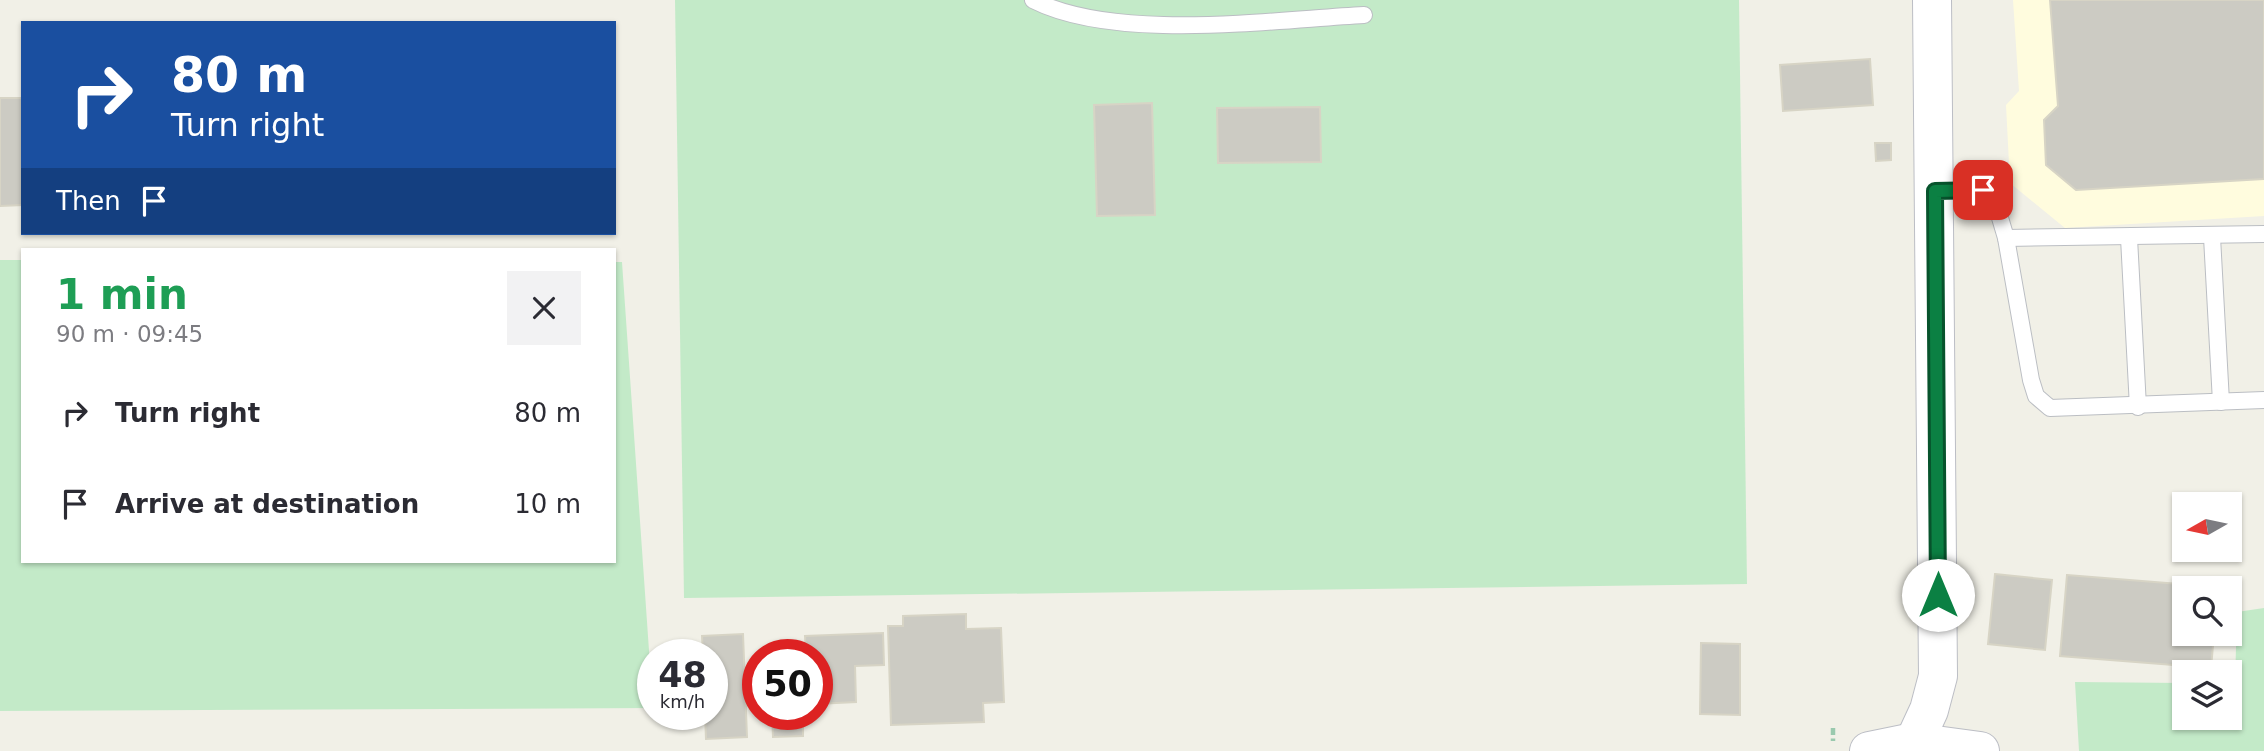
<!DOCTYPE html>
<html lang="en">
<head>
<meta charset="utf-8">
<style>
	body { margin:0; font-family:"DejaVu Sans",sans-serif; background:#f2f2f3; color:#2b2b33; height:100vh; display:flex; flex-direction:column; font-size:26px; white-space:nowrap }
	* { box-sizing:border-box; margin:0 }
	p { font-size:23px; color:#7c7c81 }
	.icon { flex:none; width:38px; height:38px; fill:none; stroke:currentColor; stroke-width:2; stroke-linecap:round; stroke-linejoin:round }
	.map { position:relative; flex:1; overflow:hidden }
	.details { position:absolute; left:21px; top:248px; width:595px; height:315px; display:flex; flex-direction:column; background:#fff; border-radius:0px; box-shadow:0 2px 5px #0004 }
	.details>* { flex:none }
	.banner { position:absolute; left:21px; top:21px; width:595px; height:214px; border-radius:0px; box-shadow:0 2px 5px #0004; background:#1a4fa0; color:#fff; overflow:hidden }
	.needle { width:46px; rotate:261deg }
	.buttons { position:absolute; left:2172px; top:492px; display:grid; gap:14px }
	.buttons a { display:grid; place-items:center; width:70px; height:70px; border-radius:0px; background:#fff; box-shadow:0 2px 5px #0004; font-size:35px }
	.speed { position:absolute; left:637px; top:639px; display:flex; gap:14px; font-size:35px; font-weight:700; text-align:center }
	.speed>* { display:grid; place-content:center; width:91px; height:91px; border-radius:50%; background:#fff; box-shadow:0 2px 5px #0004; line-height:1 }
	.speed small { font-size:18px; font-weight:400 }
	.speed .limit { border:10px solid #d22; background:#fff; color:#111 }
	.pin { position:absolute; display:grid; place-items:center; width:60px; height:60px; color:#fff; margin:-30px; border-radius:14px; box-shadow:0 4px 10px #0006 }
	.me { position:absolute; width:77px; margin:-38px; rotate:0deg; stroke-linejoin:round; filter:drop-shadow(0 0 5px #0008) }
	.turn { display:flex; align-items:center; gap:24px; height:147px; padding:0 35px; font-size:32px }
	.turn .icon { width:91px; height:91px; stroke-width:2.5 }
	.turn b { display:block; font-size:49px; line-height:60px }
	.then { display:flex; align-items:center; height:66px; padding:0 35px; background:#0003; gap:14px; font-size:26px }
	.round { display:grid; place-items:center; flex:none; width:74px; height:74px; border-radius:0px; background:#f2f2f3 }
	.summary { display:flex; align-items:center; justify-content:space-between; height:119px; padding:0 35px }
	h1 { font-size:42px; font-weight:600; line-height:52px; color:#1e9e55 }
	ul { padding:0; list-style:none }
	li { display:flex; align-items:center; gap:21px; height:91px; padding:0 35px }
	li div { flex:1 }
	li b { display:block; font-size:26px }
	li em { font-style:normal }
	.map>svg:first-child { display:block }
</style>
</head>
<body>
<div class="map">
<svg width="2264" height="751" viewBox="0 0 2264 751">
	<rect width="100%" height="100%" fill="#f1f0e7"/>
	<!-- commercial -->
	<polygon fill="#fffcde" points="2013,0 2264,0 2264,216 2065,228 2010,183 2006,105 2019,91"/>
	<!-- green -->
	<g fill="#c3eac8">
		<polygon points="675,0 1739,0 1747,584 684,598"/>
		<polygon points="0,260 23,260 23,562 614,562 614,262 622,262 653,708 0,711"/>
		<polygon points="2264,608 2264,751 2079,751 2075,682 2184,683 2184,718 2230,718 2230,683 2235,683 2237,612"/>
	</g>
	<!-- building -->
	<g fill="#cccbc3" stroke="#d7d4c5" stroke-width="2">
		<polygon points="2050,0 2264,0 2264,179 2076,190 2046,165 2044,120 2058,106"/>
		<polygon points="1870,59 1873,105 1783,111 1780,65"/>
		<polygon points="0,98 23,98 23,205 0,206"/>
		<polygon points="1152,103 1155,215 1097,216 1094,105"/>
		<polygon points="1320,107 1321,162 1218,163 1217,108"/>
		<polygon points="1875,143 1891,143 1891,160 1876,161"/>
		<polygon points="1995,574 2052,580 2045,650 1988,644"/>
		<polygon points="2067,575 2217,587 2184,588 2184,634 2214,634 2211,668 2060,656"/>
		<polygon points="966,614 966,629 1001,628 1004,702 983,703 984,722 891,725 888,626 903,626 903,616"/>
		<polygon points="883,633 884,665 855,666 856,702 817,704 817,654 806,654 805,636"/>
		<polygon points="743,634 747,737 706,739 705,714 712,714 712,654 703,654 702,636"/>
		<polygon points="1701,643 1740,644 1740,715 1700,714"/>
		<polygon points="772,714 803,714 803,736 773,737"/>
	</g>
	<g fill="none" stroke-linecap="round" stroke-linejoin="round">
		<defs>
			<g id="lane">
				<path d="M 1033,0 C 1116,42 1271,20 1364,15"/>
				<polyline points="1935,191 1983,190 1995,201 2006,238 2031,380 2036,396 2050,408 2264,400"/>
				<polyline points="2212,237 2221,402"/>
				<polyline points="2006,238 2264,234"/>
				<polyline points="2129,238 2138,407"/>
			</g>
			<g id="secondary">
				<polyline points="1869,751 1913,742 1980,751"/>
				<polyline points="1910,751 1929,710 1938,676 1932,0"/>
			</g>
		</defs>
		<!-- lane casing -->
		<use href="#lane" stroke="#bbbec3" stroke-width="18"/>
		<!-- secondary casing -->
		<use href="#secondary" stroke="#bcbec5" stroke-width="40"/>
		<!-- path -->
		<polyline stroke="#9ac9ae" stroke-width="4.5" stroke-dasharray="7 3.5" stroke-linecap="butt" points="1833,728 1833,741"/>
		<!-- lane -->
		<use href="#lane" stroke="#fff" stroke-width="16"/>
		<!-- secondary -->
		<use href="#secondary" stroke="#fff" stroke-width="38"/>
	</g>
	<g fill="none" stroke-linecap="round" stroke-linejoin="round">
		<defs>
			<polyline id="route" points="1938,595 1935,191 1983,190"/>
		</defs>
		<!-- route casing -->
		<use href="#route" stroke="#07532c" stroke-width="18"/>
		<!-- route -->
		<use href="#route" stroke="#0b8043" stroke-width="12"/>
	</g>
</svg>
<div class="buttons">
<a><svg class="needle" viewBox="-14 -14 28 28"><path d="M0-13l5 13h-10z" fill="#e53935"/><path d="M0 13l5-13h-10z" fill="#7c7c81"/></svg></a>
<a><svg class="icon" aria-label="search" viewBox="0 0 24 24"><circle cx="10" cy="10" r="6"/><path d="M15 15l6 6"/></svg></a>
<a><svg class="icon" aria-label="layers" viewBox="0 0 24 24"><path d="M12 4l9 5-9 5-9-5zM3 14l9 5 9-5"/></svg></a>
</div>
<div class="speed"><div>48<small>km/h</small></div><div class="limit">50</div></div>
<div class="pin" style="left:1983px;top:190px;background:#d93025"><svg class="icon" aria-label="arrive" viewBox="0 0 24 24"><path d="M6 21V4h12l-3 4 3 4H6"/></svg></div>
<svg class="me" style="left:1938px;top:595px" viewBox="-20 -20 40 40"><circle r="19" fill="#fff"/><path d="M0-13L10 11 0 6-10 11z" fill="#0b8043"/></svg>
<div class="banner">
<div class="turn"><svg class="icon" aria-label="right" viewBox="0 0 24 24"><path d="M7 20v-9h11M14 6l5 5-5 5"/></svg><div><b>80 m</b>Turn right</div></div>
<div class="then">Then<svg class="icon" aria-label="arrive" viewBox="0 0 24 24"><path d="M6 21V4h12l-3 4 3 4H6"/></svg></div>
</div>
<section class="details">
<div class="summary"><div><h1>1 min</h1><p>90 m · 09:45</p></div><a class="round"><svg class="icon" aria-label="close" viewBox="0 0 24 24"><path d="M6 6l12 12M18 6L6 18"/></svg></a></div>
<ul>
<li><svg class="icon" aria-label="right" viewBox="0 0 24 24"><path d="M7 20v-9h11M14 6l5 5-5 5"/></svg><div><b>Turn right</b></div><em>80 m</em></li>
<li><svg class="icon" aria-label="arrive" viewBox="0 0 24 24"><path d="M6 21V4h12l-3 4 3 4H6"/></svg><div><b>Arrive at destination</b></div><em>10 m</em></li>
</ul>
</section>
</div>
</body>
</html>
